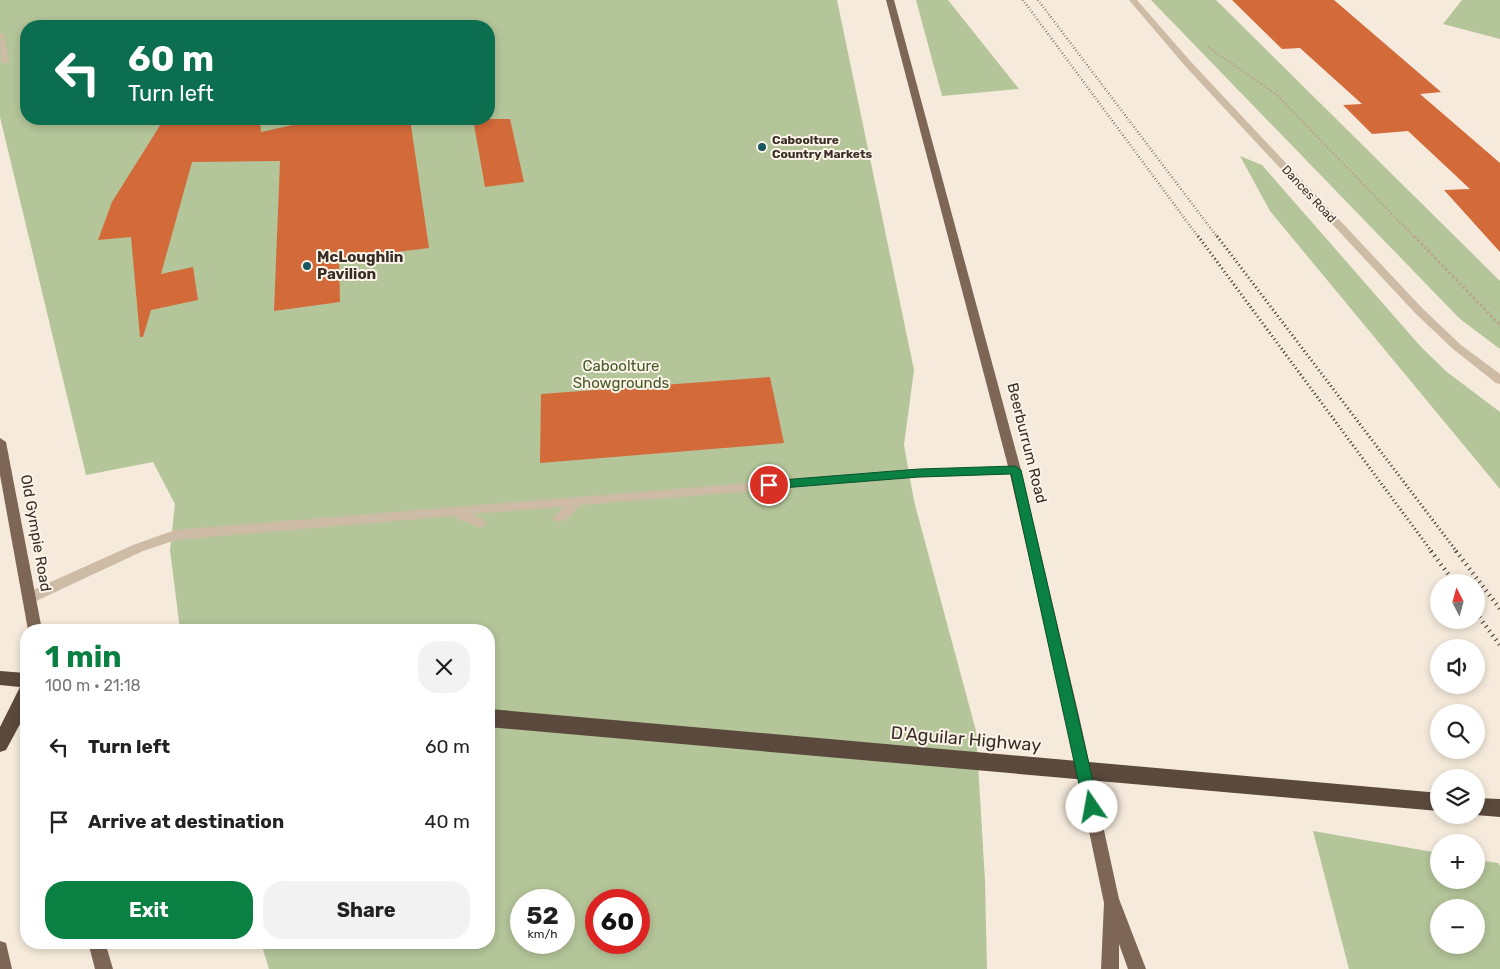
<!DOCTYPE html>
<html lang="en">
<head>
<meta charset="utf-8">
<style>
	body { margin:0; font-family:Rubik,sans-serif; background:#f2f2f2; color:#222; height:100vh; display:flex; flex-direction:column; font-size:19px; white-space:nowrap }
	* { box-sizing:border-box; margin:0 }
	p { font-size:16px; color:#767676 }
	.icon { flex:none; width:28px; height:28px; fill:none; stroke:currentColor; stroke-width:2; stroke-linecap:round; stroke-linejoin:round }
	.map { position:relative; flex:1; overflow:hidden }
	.details { position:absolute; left:20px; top:624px; width:475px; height:325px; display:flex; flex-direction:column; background:#fff; border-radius:20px; box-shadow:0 2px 8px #0003 }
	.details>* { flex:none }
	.banner { position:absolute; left:20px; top:20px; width:475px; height:105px; border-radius:20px; box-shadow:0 2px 8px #0003; background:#0b6e4f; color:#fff; overflow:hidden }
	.needle { width:32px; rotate:354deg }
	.tools { position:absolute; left:1430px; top:574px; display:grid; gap:10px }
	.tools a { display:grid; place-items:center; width:55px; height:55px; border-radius:50%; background:#fff; box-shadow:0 2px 8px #0003; font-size:25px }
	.speed { position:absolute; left:510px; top:889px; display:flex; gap:10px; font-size:25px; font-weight:700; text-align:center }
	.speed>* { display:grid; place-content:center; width:65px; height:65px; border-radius:50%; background:#fff; box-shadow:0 2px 8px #0003; line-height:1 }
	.speed small { font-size:12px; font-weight:400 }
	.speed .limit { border:8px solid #d22; background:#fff; color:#111 }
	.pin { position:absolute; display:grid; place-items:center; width:42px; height:42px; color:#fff; margin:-21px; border:2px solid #fff; border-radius:50%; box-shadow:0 1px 5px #0007 }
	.me { position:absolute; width:55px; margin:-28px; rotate:348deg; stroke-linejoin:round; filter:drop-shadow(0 0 4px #0008) }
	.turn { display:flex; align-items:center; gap:18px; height:105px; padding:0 25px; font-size:22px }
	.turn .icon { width:65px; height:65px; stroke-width:2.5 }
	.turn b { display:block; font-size:35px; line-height:42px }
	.round { display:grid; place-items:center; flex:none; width:52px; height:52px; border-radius:20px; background:#f2f2f2 }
	.headline { display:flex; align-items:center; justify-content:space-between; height:85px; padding:0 25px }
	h1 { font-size:30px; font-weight:700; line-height:38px; color:#0b8043 }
	.button { display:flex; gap:10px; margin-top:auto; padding:10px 25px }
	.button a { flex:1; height:58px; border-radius:20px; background:#0b8043; color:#fff; font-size:20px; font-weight:700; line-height:58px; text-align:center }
	.button a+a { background:#f2f2f2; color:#222 }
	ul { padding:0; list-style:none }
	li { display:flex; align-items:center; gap:15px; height:75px; padding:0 25px }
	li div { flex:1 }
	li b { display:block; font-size:19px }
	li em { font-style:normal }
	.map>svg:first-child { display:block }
</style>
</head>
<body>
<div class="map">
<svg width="1500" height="969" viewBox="0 0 1500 969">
	<rect width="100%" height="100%" fill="#f5eadb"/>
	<!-- green -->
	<g fill="#b4c599" fill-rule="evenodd">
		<path d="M 0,0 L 837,0 L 914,370 L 904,445 L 914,501 L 976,731 L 985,881 L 987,969 L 269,969 L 261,943 L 489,942 L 489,630 L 180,630 L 170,550 L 175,504 L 153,462 L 86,475 L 0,117 ZM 26,26 L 489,26 L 489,119 L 26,119 ZM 521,900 L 564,900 L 564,942 L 521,942 ZM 596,900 L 639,900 L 639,942 L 596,942 Z"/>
		<polygon points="916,0 948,0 1019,89 942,96"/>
		<polygon points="1151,0 1216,0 1500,281 1500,349 1460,319"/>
		<polygon points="1462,0 1500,0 1500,39 1443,24"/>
		<polygon points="1240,156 1262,165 1421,347 1447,372 1500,412 1500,489 1270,211"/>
		<path d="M 1313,831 L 1439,853 L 1439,880 L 1476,880 L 1476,860 L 1498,863 L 1500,866 L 1500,969 L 1349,969 ZM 1439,908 L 1476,908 L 1476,945 L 1439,945 Z"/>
	</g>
	<!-- building -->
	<g fill="#d36a3a">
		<polygon points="1232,0 1334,0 1441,92 1420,94 1500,163 1500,252 1444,190 1470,189 1408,131 1372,134 1343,105 1362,104 1300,48 1282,49"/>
		<polygon points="164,119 260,119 261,132 320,119 410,119 429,248 339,259 340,302 274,311 280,161 192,162 161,274 193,267 198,300 151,310 143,337 140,337 131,237 98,240 112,202"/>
		<polygon points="473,119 510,119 524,182 485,187"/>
		<polygon points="770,377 784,443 540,463 541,394"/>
	</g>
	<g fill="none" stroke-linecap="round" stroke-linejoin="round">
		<!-- path-far1 -->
		<polyline stroke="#baa58f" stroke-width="2" stroke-dasharray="2 2" stroke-linecap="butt" points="1208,47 1277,95 1415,238"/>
		<!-- path -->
		<polyline stroke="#baa58f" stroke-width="3" stroke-dasharray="2.5 2.5" stroke-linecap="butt" points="1414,236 1500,325"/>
		<!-- minor -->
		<g fill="#cebba5" fill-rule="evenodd">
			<polygon points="1129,0 1137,0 1192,63 1423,309 1461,345 1500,374 1500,384 1496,383 1453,349 1415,313 1186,67"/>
			<polygon points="0,33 4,35 9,62 5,64 1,62"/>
			<path d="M 1015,466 L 1021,470 L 1015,474 L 908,478 L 581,505 C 573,512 565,525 554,521 L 553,518 L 563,507 L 472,514 L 485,520 L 486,523 L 485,526 L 480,528 L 452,516 L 176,540 L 143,551 L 34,602 L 29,603 L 24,602 L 22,598 L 24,594 L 133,545 L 175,530 L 908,470 Z"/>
		</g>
		<!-- major -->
		<g fill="#7d6656" fill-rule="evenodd">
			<polygon points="886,0 894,0 1021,470 1079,716 1119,899 1146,969 1128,969 1119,944 1119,969 1101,969 1104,903 1065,716 1009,470"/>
			<polygon points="0,438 6,442 42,630 28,630 0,475"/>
			<polygon points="0,941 6,943 12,969 0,969"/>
			<polygon points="88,942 105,942 113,969 95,969"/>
		</g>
		<!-- highway -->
		<g fill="#5b493d" fill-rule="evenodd">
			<polygon points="0,671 26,673 26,713 6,750 0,752 0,727 20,687 0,685"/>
			<polygon points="1476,798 1500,799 1500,817 1476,815"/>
		</g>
		<!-- rail-far2 -->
		<g stroke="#392e27" stroke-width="2.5" stroke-dasharray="0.5 2.5" stroke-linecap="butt">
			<polyline points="1023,0 1199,238"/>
			<polyline points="1038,0 1218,238"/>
		</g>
		<!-- rail-far1 -->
		<g stroke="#392e27" stroke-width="3" stroke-dasharray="1 3" stroke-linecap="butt">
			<polyline points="1198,236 1432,552"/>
			<polyline points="1217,236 1457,552"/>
		</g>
		<!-- rail -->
		<g stroke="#392e27" stroke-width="4.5" stroke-dasharray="1 4.5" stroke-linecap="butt">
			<polyline points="1431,551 1454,582"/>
			<polyline points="1456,551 1500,609"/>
			<polyline points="1476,613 1500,645"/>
		</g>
		<!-- highway-bridge -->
		<polyline stroke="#5b493d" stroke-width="18" points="489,718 1439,802"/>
	</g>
	<!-- route -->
	<polygon fill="#0b8043" stroke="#07532c" points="1015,466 1021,470 1099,807 1097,812 1092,814 1086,812 1084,807 1011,474 919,477 769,489 763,485 769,481 919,469"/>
	<!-- markers -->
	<g fill="#185660" stroke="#fcf4e8" stroke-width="2">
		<circle cx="762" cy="147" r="5"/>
		<circle cx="307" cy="266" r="5"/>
	</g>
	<g text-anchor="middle" stroke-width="4" stroke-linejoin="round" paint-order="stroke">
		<!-- far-poi labels -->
		<g font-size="12" font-weight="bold" fill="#392e27" stroke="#fcf4e8" text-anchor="start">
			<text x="772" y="144">Caboolture<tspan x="772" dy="14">Country Markets</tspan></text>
		</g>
		<!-- far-street labels -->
		<g font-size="12" fill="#392e27" stroke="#fcf4e8">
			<text transform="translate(1309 194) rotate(47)" y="4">Dances Road</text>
		</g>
		<!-- poi labels -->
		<g font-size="15" font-weight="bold" fill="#392e27" stroke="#fcf4e8" text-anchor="start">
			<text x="317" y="262">McLoughlin<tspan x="317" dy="17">Pavilion</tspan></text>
		</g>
		<!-- park labels -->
		<g font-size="15" fill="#455a28" stroke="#fcf4e8">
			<text x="621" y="371">Caboolture<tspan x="621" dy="17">Showgrounds</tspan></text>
		</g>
		<!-- street labels -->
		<g font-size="15" fill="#392e27" stroke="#fcf4e8">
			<text transform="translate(1027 443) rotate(76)" y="5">Beerburrum Road</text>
			<text transform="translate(36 533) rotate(80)" y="5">Old Gympie Road</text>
		</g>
		<!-- near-street labels -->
		<g font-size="18" fill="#392e27" stroke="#fcf4e8">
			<text transform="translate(966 739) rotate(5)" y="6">D'Aguilar Highway</text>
		</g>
	</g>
</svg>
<div class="tools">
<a><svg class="needle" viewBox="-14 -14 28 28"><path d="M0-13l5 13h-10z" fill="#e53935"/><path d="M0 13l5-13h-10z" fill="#767676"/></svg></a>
<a><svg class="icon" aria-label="sound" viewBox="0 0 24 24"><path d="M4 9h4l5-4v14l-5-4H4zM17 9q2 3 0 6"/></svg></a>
<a><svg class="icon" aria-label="search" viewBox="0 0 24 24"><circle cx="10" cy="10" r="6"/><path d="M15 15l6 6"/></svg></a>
<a><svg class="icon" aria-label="layers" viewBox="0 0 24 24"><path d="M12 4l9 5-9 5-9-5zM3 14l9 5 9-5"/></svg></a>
<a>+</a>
<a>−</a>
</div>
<div class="speed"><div>52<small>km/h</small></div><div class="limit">60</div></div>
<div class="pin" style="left:769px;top:485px;background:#d93025"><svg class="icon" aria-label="arrive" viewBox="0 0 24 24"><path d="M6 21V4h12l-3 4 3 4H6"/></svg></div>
<svg class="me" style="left:1092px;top:807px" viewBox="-20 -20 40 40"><circle r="19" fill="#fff"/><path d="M0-13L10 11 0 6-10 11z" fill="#0b8043"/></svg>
<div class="banner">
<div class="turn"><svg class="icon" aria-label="left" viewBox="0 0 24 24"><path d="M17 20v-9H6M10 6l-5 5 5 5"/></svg><div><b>60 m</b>Turn left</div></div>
</div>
<section class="details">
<div class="headline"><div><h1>1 min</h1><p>100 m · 21:18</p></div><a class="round"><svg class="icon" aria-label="close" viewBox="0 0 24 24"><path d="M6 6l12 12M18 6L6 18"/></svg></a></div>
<ul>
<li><svg class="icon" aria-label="left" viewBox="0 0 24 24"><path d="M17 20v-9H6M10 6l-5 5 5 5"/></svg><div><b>Turn left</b></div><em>60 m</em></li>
<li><svg class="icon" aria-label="arrive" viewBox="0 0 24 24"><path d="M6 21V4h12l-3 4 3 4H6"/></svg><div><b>Arrive at destination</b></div><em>40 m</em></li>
</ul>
<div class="button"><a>Exit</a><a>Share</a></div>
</section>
</div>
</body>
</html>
